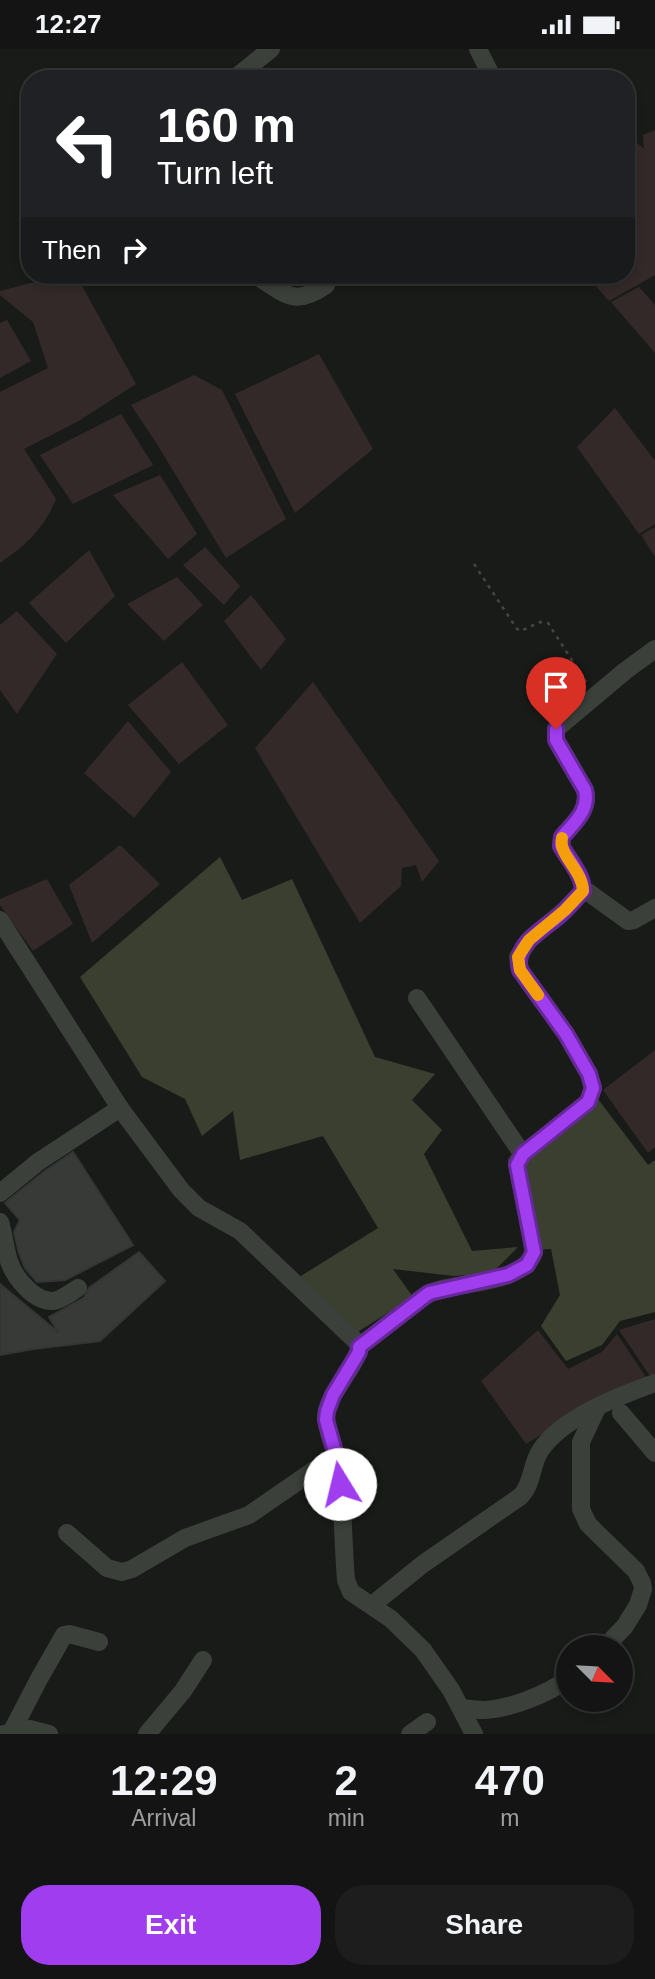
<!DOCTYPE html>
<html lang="en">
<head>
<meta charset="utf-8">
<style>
	body { margin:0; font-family:Helvetica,sans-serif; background:#1c1d1c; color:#f1f3f6; height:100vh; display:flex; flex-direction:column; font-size:26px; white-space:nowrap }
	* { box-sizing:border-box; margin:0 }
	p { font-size:23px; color:#9d9ea0 }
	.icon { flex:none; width:38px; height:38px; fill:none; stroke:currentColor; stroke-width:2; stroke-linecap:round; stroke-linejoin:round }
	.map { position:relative; height:1685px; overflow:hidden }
	.sheet { display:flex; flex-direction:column; background:#131413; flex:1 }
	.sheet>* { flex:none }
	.top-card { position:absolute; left:21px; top:21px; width:614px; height:214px; border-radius:28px; box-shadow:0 4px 10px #0003,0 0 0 2px #323333; background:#202124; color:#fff; overflow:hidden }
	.needle { width:46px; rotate:114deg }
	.buttons { position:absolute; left:556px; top:1586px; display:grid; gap:14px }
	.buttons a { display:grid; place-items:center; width:77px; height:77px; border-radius:50%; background:#131413; box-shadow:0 4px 10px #0003,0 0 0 2px #323333; font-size:35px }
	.pin { position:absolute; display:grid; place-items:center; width:60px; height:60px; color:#fff; margin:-72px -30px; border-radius:50% 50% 50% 0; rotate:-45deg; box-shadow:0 0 7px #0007 }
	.pin .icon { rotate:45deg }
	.me { position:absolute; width:77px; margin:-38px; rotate:351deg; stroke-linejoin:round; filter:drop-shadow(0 0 5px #0008) }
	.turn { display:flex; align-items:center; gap:24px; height:147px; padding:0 21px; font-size:32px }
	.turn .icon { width:91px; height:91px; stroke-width:2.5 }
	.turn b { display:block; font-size:49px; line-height:60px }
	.then { display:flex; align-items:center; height:66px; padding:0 21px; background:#0003; gap:14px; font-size:26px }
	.eta { display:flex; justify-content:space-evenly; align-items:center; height:119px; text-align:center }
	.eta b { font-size:42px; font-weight:700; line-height:49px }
	.primary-button { display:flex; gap:14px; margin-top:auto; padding:14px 21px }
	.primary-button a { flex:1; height:80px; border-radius:28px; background:#9f3def; color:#fff; font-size:28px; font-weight:700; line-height:80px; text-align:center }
	.primary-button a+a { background:#1c1d1c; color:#f1f3f6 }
	.status { display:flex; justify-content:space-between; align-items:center; height:49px; padding:0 35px; background:#131413; direction:ltr }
	.status svg { height:19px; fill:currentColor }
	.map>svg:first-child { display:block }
</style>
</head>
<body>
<div class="status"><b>12:27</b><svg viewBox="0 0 49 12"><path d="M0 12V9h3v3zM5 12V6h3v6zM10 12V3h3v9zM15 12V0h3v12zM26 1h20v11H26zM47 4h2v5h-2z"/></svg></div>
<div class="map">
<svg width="655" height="1685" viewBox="0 0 655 1685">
	<rect width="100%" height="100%" fill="#191b19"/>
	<!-- green -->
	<g fill="#332929">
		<polygon points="655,81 655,226 609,252 586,226 626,226 627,97 636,93 644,100 643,86"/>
		<path d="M 61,226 L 76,226 L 136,335 L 77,373 L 24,400 L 56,450 C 43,481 27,495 0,514 L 0,343 L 48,319 L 33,273 L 0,246 L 0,242 Z"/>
		<polygon points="639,238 655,256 655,304 611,253"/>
		<polygon points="7,271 31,312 0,329 0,274"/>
		<polygon points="319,305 373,400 295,464 235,345"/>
		<polygon points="194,326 222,341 286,470 226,509 155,392 131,356"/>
		<polygon points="615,359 655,412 655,475 639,485 577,398"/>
		<polygon points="121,365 153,416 73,455 40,406"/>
		<polygon points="160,426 197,485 168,510 113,446"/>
		<polygon points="655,478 655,508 641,486"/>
		<polygon points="205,498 240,537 224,556 183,516"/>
		<polygon points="89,501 115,547 66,594 29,554"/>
		<polygon points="177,528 203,556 164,592 127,555"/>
		<polygon points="251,546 286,590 261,621 224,572"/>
		<polygon points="17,562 57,605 17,665 0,641 0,576"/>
		<polygon points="182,613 228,676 179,715 128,656"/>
		<polygon points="313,633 439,812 422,833 416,816 402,819 401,837 360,874 255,699"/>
		<polygon points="128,672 171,723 134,769 84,724"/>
		<polygon points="120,796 160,835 92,894 69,836"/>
		<polygon points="47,830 73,875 33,902 0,856 0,850"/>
		<polygon points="655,1001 655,1098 648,1104 603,1041"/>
		<polygon points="655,1270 655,1329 652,1330 619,1281"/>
		<polygon points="538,1281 568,1320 602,1303 617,1285 648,1331 579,1363 526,1395 481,1332"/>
	</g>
	<!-- water -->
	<g fill="#3a3f2f">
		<polygon points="220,808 242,851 292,830 375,1008 435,1025 412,1051 442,1081 424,1105 472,1202 518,1198 491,1225 454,1227 393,1220 413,1248 356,1284 296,1230 378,1179 323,1087 240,1111 233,1062 202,1087 185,1050 142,1028 80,928"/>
		<polygon points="598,1050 648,1116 655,1111 655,1263 620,1272 602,1296 566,1312 541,1277 560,1246 551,1200 537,1201 519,1114"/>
	</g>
	<!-- building -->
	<g fill="#373a36" stroke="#333733" stroke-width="2">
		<polygon points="73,1103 133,1196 65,1231 37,1233 25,1219 19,1204 14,1183 20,1171 5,1154 45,1122"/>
		<polygon points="139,1203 165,1232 100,1292 33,1300 0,1306 0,1235 59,1284 49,1268 84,1249 89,1239"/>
	</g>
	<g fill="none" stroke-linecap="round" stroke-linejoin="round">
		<!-- path -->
		<polyline stroke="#434740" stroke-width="2.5" stroke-dasharray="3.5 5" stroke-linecap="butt" points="474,515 517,580 521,582 540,573 548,574 586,633"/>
		<!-- minor -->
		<g stroke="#3b403a" stroke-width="18">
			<polyline points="478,0 493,30"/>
			<polyline points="234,30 271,0"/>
			<path d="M 255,226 C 285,244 293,259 326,236"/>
			<path d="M 583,842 C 583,826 569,811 561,797 L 562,788 C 574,773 590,762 585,741 L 556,691 L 556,680 L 625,622 L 655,600"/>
			<path d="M 0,871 L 120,1059 L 181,1141 L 199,1159 L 240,1182 L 359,1295 C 361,1314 328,1342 326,1367 C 326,1384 337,1401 339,1419 C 343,1456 343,1494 346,1531 L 351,1543 L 391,1570 L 423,1601 L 451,1641 L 474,1685"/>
			<polyline points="417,949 523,1106"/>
			<polyline points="0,1144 38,1113 120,1059"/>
			<path d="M 0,1173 C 4,1186 5,1199 9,1212 C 14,1228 34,1253 53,1252 C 62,1251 71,1243 78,1239"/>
			<path d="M 359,1298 C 375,1286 391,1273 406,1261 C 416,1254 426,1244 438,1241 C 464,1233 524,1234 534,1203 L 517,1113 L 523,1106 L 588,1053 L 593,1039 L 589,1025 L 566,985 L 520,921 L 518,908 L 529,891 L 565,861 L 583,842 L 588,843 L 628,872 L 634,871 L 655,859"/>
			<polyline points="597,1359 581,1393 581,1460 588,1475 597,1484 636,1522 642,1534 643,1540 638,1556 625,1577 605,1598"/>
			<polyline points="621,1364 655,1404"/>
			<polyline points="67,1484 107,1519 122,1523 132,1520 185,1489 249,1466 336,1406"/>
			<path d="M 372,1556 L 423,1515 L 521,1447 C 533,1434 531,1416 540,1402 C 561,1369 619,1347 655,1334"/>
			<path d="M 461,1659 C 469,1660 477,1661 484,1661 C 510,1660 548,1645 569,1629"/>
			<polyline points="12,1682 39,1630 64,1586 69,1585 99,1593"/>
			<polyline points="4,1685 30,1680 49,1685"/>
			<polyline points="147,1685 183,1642 203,1611"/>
			<polyline points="410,1685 427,1673"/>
		</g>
	</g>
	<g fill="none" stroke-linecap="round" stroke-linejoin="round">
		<defs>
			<path id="route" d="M 340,1435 L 339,1417 L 326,1371 L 327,1362 L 333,1346 L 359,1303 L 359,1298 L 429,1244 L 508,1226 L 527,1216 L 534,1203 L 517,1116 L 523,1105 L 588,1053 L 593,1039 L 589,1025 L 566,985 L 520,921 C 513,895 543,881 560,866 C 568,859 575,850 583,842 C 583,826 569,811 561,797 L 562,788 C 574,774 590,761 585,741 L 556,691 L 556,680"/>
		</defs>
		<!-- route casing -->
		<use href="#route" stroke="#67289b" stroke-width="18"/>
		<!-- route -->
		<use href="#route" stroke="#9f3def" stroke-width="12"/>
		<!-- slow -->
		<path stroke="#f59e0b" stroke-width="12" d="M 538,946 L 520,921 L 518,908 L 529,891 L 565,861 L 583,842 C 583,822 558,806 562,789"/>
	</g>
</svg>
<div class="buttons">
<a><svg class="needle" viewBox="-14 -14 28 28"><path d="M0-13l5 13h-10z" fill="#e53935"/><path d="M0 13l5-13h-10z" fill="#9d9ea0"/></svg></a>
</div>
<div class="pin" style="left:556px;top:680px;background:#d93025"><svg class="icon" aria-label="arrive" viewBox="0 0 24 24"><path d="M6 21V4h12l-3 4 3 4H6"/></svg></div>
<svg class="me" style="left:340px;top:1435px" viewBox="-20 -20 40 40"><circle r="19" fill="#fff"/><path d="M0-13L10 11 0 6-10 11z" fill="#9f3def"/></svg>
<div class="top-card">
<div class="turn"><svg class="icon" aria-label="left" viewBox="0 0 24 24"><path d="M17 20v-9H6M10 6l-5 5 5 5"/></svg><div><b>160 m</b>Turn left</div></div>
<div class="then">Then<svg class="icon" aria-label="right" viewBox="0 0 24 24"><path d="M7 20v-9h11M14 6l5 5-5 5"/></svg></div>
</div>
</div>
<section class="sheet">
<div class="eta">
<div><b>12:29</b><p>Arrival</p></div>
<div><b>2</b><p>min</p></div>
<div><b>470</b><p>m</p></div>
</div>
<div class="primary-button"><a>Exit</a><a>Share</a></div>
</section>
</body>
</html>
